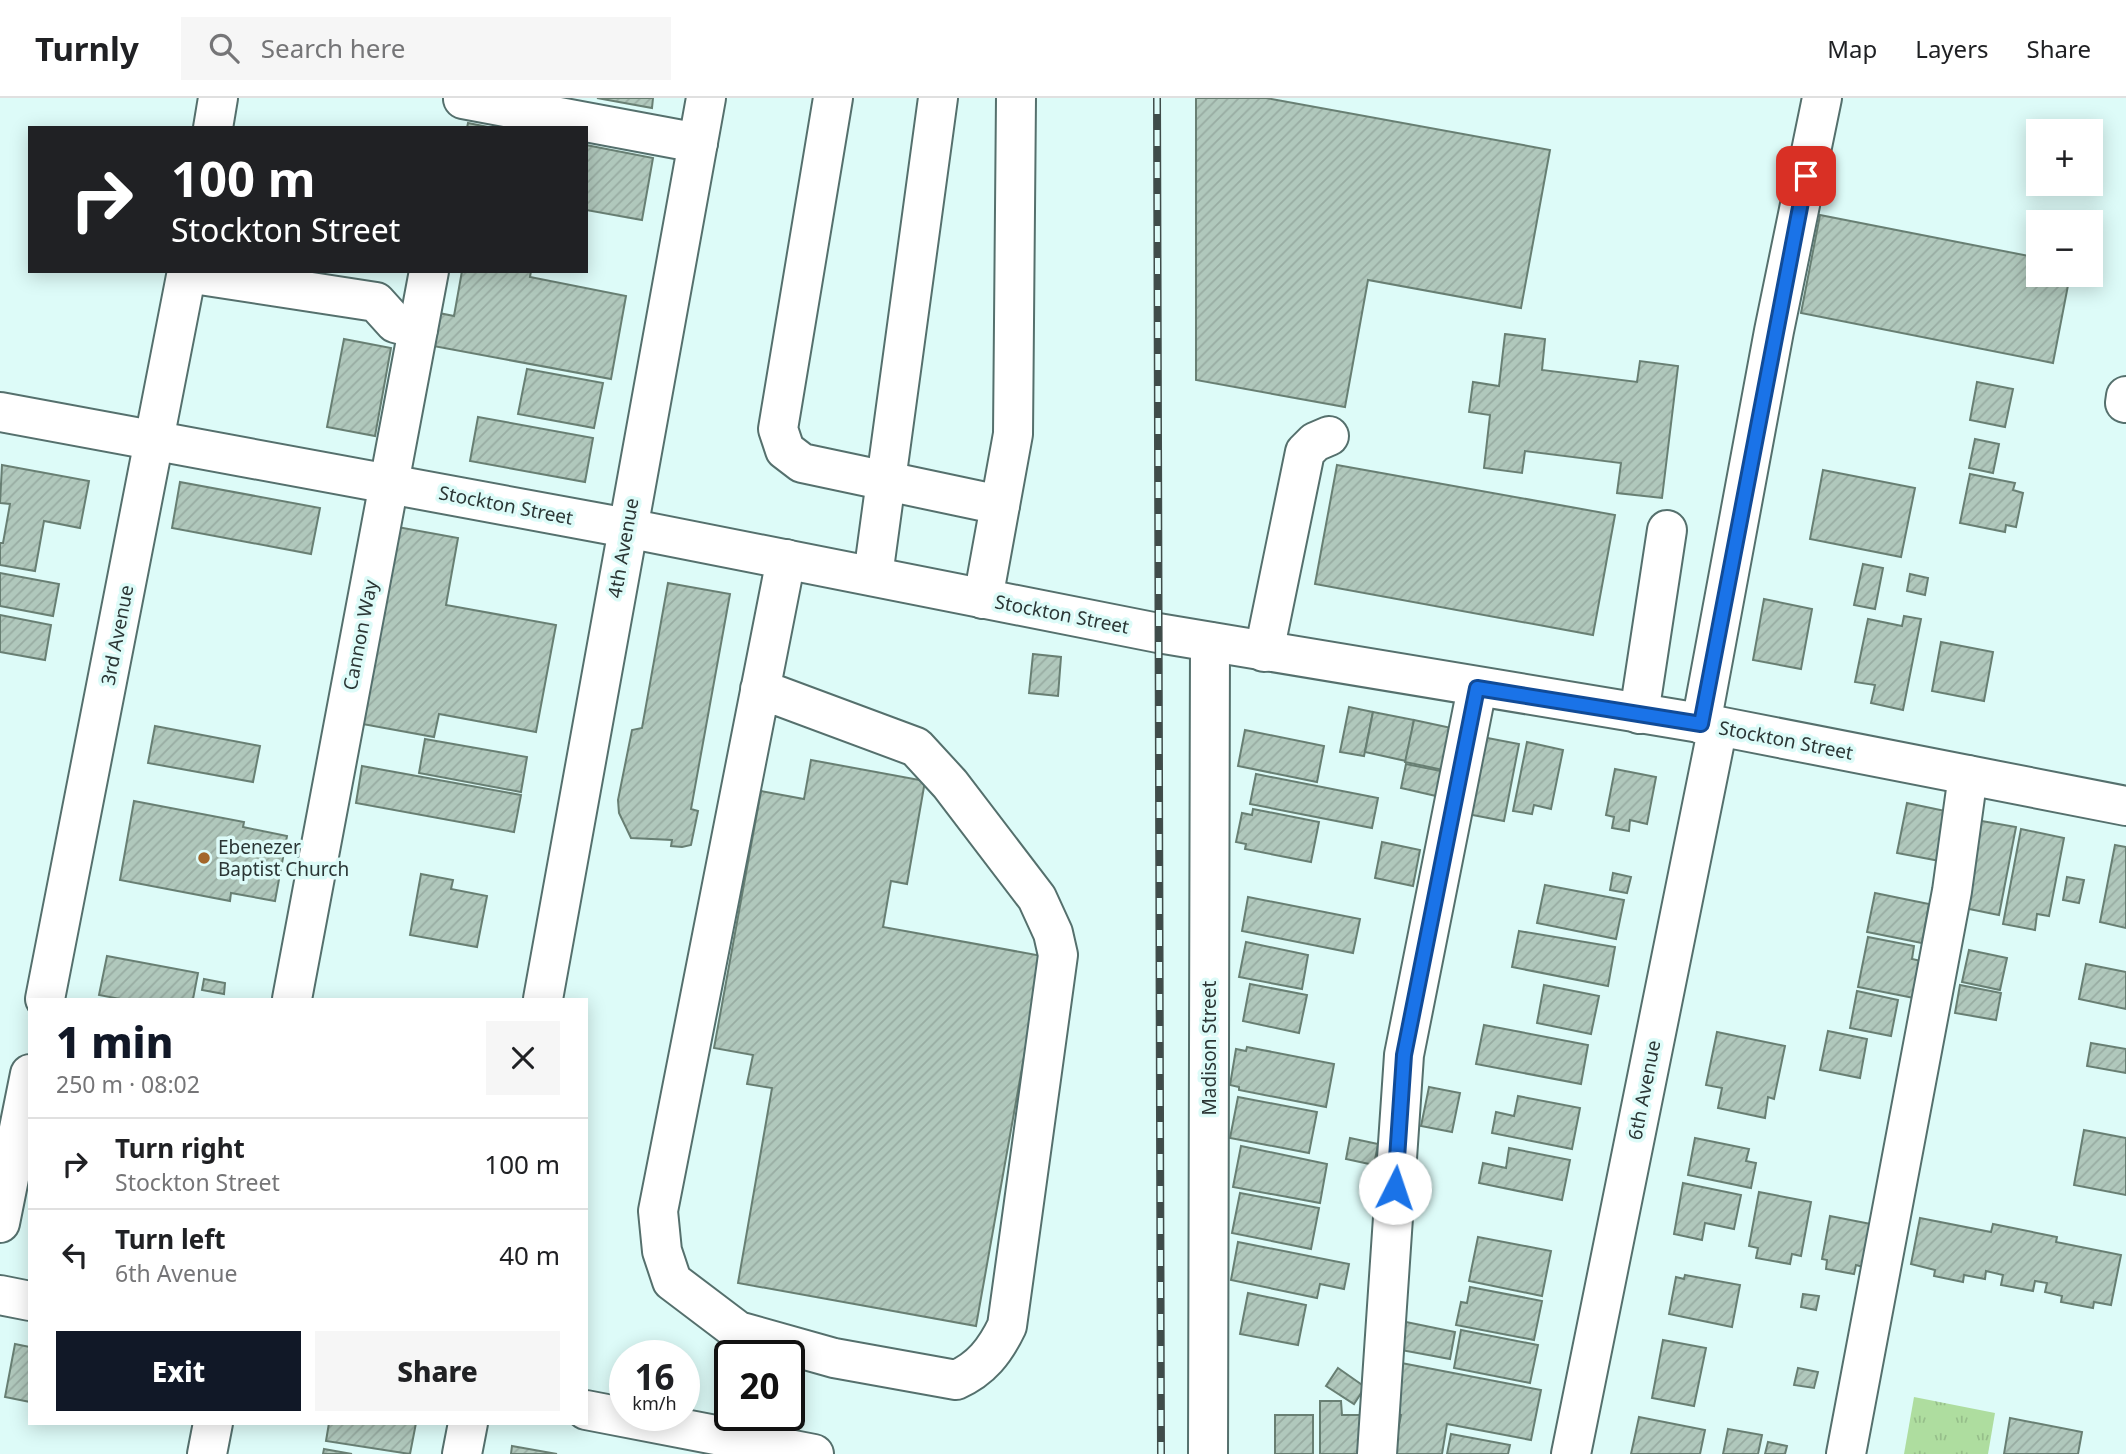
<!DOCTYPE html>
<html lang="en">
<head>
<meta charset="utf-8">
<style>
	body { margin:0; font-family:"Noto Sans",sans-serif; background:#f6f6f6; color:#202124; height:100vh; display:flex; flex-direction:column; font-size:26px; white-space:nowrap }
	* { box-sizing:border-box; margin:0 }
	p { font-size:23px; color:#757577 }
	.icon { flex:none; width:38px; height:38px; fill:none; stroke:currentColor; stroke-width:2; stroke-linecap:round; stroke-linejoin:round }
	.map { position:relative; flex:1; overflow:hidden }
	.details { position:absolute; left:28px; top:900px; width:560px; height:427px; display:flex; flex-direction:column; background:#fff; border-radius:0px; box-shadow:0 4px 18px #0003 }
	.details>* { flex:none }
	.hud { position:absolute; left:28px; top:28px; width:560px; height:147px; border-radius:0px; box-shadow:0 4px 18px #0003; background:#202124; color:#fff; overflow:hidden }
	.buttons { position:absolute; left:2026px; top:21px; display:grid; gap:14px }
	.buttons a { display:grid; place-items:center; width:77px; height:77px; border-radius:0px; background:#fff; box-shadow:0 4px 18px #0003; font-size:35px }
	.speed { position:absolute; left:609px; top:1242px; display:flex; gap:14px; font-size:35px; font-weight:700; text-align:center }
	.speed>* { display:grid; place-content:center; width:91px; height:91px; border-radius:50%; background:#fff; box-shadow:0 4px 18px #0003; line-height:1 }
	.speed small { font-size:18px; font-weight:400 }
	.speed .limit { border:4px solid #111; border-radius:10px; background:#fff; color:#111 }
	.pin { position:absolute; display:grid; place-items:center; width:60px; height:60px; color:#fff; margin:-30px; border-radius:14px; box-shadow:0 4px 10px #0006 }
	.me { position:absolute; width:77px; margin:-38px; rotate:4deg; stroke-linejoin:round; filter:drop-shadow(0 0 5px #0008) }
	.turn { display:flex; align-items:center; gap:24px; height:147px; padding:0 28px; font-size:32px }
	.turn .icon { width:91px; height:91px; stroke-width:2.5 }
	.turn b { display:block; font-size:49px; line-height:60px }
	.round { display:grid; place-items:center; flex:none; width:74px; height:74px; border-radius:0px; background:#f6f6f6 }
	.head { display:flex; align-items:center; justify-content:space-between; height:119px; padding:0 28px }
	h1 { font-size:42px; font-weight:800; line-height:52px; color:#111827 }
	.button { display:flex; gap:14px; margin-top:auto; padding:14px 28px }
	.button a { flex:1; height:80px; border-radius:0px; background:#111827; color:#fff; font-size:28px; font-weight:800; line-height:80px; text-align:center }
	.button a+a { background:#f6f6f6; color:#202124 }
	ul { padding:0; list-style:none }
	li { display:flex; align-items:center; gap:21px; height:91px; padding:0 28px; border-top:2px solid #e0e0e0 }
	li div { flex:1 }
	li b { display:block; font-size:26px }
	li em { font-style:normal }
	header { display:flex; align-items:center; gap:42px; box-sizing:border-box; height:98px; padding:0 35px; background:#fff; border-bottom:2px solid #e0e0e0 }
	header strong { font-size:33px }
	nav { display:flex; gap:38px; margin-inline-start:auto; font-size:24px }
	.search { width:490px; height:63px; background:#f6f6f6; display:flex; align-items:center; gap:18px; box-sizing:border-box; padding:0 24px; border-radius:0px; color:#757577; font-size:26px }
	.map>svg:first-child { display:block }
</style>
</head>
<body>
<header>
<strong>Turnly</strong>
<div class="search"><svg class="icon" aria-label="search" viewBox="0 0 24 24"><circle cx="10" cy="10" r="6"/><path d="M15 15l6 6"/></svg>Search here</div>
<nav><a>Map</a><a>Layers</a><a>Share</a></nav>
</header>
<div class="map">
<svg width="2126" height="1356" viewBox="0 0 2126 1356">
	<defs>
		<pattern id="park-tufts" width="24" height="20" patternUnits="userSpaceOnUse" patternTransform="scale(1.75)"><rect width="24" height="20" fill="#aedd9f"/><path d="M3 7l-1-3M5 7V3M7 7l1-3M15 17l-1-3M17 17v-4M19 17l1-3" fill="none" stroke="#96be8a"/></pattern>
		<pattern id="building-hatch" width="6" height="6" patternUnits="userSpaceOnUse" patternTransform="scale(1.75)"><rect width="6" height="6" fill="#b0c8bc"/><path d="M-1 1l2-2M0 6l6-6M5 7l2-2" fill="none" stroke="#98aca2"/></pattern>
	</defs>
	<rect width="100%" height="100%" fill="#ddfbf8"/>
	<!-- park -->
	<polygon fill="url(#park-tufts)" points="1914,1299 1995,1315 1988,1356 1904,1356"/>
	<!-- building -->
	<g fill="url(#building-hatch)" stroke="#687f73" stroke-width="2">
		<polygon points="597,0 653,0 652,10"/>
		<polygon points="1196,0 1266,0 1550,52 1521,210 1368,182 1345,309 1196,282"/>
		<polygon points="468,25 493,30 467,30"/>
		<polygon points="586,47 653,60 642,122 586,112"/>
		<polygon points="1820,117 2039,160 2039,177 2070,177 2053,265 1801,215"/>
		<polygon points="462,173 531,173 530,179 626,198 611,281 428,247 434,214 454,218"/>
		<polygon points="1505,236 1545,241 1542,272 1637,284 1640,263 1678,268 1662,400 1617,395 1621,365 1525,353 1522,375 1484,370 1490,317 1469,314 1473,284 1499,288"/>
		<polygon points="344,241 391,250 375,338 327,329"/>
		<polygon points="527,271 603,285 594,330 518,316"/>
		<polygon points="1977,284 2013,291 2005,329 1970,322"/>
		<polygon points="478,319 593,340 585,384 470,363"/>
		<polygon points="1975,341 1999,346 1993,375 1969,370"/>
		<polygon points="2,367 89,383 80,430 44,423 35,473 0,467 0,445 3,445 10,406 0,405"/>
		<polygon points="1337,367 1615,417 1593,537 1315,486"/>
		<polygon points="1823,372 1915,390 1901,459 1810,441"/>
		<polygon points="1970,376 2015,385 2013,392 2023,395 2016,429 2006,427 2005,434 1960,425"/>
		<polygon points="180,384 320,410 311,456 172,430"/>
		<polygon points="392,428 458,440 446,507 556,527 536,634 439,616 434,639 357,625"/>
		<polygon points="1863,466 1883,470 1875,511 1854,507"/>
		<polygon points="0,475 59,486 53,518 0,508"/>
		<polygon points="1910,476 1928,480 1925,497 1907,493"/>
		<polygon points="668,485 730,496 691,711 698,713 691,747 682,749 671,748 672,742 631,740 619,715 618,702 632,632 642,630"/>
		<polygon points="1764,501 1812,511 1801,571 1753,562"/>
		<polygon points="0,517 51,527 45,562 0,554"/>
		<polygon points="1904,518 1921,521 1903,612 1871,605 1875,587 1855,584 1868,521 1902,528"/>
		<polygon points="1941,544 1993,554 1984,603 1932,593"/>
		<polygon points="1033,556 1061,559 1058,598 1029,595"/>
		<polygon points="1349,609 1373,614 1364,658 1340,654"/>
		<polygon points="1373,614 1414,622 1406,663 1365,654"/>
		<polygon points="1414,622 1456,631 1448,673 1405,664"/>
		<polygon points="155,628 260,648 253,684 148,665"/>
		<polygon points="1245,632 1324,648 1317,684 1238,668"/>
		<polygon points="1477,638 1519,646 1504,723 1462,715"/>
		<polygon points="425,641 527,659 521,694 419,675"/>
		<polygon points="1527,644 1563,652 1551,711 1534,707 1532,716 1513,713"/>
		<polygon points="811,662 925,683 907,786 891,783 883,829 1042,858 976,1228 738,1185 772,990 747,986 753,957 714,950 761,693 804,701"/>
		<polygon points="1406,666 1441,673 1436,698 1401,690"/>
		<polygon points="362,668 521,697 514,734 356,705"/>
		<polygon points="1615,671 1656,679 1647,726 1630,722 1629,733 1612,730 1614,719 1606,717"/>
		<polygon points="1256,676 1378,700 1372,730 1250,706"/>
		<polygon points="134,703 244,724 243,729 287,738 275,803 231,795 230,803 120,782"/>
		<polygon points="1907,705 1950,714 1940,763 1897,755"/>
		<polygon points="1253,711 1319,724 1311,764 1245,751 1246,746 1236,744 1242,715 1252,717"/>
		<polygon points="1976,722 2016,729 1999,817 1959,809"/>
		<polygon points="2021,731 2064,740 2049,818 2037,816 2035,832 2003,826"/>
		<polygon points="1382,744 1420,752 1413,788 1375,780"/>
		<polygon points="2115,747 2126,749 2126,830 2100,824"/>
		<polygon points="1613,775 1631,779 1627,795 1610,792"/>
		<polygon points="421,776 453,782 451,791 487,798 477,849 410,837"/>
		<polygon points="2067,779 2084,782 2079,805 2063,802"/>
		<polygon points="1545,787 1624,802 1616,841 1537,825"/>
		<polygon points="1875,795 1929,806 1922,845 1867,834"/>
		<polygon points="1248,799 1360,821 1353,855 1242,833"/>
		<polygon points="1519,833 1615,849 1608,888 1512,869"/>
		<polygon points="1868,839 1914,848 1912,861 1921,863 1914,900 1858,889"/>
		<polygon points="1246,844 1308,857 1302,891 1239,879"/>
		<polygon points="1969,852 2007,860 2000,892 1962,884"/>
		<polygon points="107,858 198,875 193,901 120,901 99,897"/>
		<polygon points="2086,866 2126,874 2126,911 2079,901"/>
		<polygon points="204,881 225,885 224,896 202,892"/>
		<polygon points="1250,886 1307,897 1299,935 1243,923"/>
		<polygon points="1544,887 1599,898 1591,936 1537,925"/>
		<polygon points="1960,887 2001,895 1996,922 1955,915"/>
		<polygon points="1857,893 1898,902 1891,938 1850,930"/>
		<polygon points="1484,927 1588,947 1581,986 1476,966"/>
		<polygon points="1828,933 1867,941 1860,980 1820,972"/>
		<polygon points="1717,934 1785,948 1774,1001 1768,999 1765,1020 1718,1010 1722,990 1706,987"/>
		<polygon points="2091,945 2126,951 2126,975 2087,968"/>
		<polygon points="1247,949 1334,966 1326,1009 1239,992 1239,989 1230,987 1236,951 1246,953"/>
		<polygon points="1429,989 1460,995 1452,1034 1421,1028"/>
		<polygon points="1518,998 1580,1010 1572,1051 1492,1035 1496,1014 1514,1018"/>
		<polygon points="1238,999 1317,1014 1309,1055 1230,1040"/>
		<polygon points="2084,1032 2126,1040 2126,1097 2074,1087"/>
		<polygon points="1350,1040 1378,1046 1374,1067 1346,1061"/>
		<polygon points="1695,1040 1749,1051 1746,1063 1756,1065 1751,1090 1688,1077"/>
		<polygon points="1241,1048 1327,1066 1320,1105 1233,1089"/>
		<polygon points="1509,1050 1570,1062 1562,1102 1479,1085 1483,1065 1506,1070"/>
		<polygon points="1683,1085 1741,1097 1734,1131 1705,1125 1702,1142 1674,1136"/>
		<polygon points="1759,1094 1811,1104 1801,1158 1792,1156 1790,1166 1756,1160 1758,1150 1749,1148"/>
		<polygon points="1240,1095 1319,1110 1311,1151 1232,1135"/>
		<polygon points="1830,1118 1871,1126 1863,1169 1856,1167 1854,1176 1826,1171 1827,1162 1822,1161"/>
		<polygon points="1920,1120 1991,1134 1993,1126 2057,1139 2056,1144 2121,1157 2111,1207 2094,1204 2093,1210 2061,1204 2062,1198 2045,1194 2047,1185 2035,1183 2033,1193 2001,1187 2003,1177 1986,1173 1985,1181 1964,1177 1963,1184 1934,1178 1935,1172 1911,1166"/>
		<polygon points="1478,1139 1551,1153 1542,1198 1469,1183"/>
		<polygon points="1238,1144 1349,1166 1344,1191 1320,1186 1317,1200 1231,1182"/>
		<polygon points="1685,1177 1740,1187 1732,1229 1669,1216 1676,1179 1684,1181"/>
		<polygon points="1470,1189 1542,1203 1534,1242 1456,1227 1461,1204 1467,1205"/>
		<polygon points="1248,1195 1306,1207 1298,1247 1240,1236"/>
		<polygon points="1803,1196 1819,1198 1816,1212 1801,1209"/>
		<polygon points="1406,1224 1455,1234 1450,1261 1401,1252"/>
		<polygon points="1461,1232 1538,1247 1530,1285 1454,1270"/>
		<polygon points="1663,1242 1706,1250 1694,1308 1652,1300"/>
		<polygon points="15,1246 30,1249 30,1304 5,1299"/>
		<polygon points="1391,1263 1541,1292 1531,1342 1447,1326 1442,1356 1393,1356 1401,1317 1381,1313"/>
		<polygon points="1338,1270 1365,1289 1354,1306 1326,1288"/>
		<polygon points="1798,1270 1818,1274 1814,1290 1794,1287"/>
		<polygon points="1320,1303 1341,1303 1342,1317 1360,1317 1360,1356 1320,1356"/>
		<rect x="1275" y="1317" width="38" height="39"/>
		<polygon points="1639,1319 1705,1332 1700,1356 1631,1356"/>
		<polygon points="2010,1320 2082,1334 2078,1356 2004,1356"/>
		<polygon points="329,1325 416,1325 410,1356 326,1343"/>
		<polygon points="1728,1331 1762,1337 1758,1356 1723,1356"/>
		<polygon points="1451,1336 1510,1347 1508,1356 1447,1356"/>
		<polygon points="1768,1344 1787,1348 1785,1356 1765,1356"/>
		<polygon points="512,1348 557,1356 511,1356"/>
		<polygon points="324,1351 352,1356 323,1356"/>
	</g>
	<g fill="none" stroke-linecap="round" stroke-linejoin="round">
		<defs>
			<g id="minor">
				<polyline points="833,0 778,331 785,352 802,365 1000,407"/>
				<polyline points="463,1 698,45"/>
				<polyline points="213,30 218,0"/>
				<polyline points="187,175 376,204 395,225 418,231"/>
				<polyline points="2125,305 2126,298"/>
				<polyline points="0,314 627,430 1158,535 1718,628 2126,708"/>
				<polyline points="873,478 938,0"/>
				<polyline points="983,501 1013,336 1016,0"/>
				<polyline points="1264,554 1305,354 1315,344 1329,338"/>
				<path d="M 760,591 L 916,649 L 950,686 L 1037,800 L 1053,835 L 1058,857 L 1007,1228 C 995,1253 981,1271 956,1282 L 834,1260 L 738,1233 L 672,1183 L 662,1153 L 658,1113 L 786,461"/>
				<polyline points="1639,616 1667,432"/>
				<polyline points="1701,626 1774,233 1822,0"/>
				<polyline points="45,901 187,173"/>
				<polyline points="292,901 429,173"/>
				<polyline points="543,901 706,0"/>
				<polyline points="0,1125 30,976"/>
				<polyline points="0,1197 30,1203"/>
				<polyline points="586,1312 814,1356"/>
				<polyline points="207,1356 213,1325"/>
				<polyline points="462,1356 468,1325"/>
				<polyline points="1208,1356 1210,544"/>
				<polyline points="1377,1356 1404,957 1477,590"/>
				<polyline points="1571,1356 1718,628"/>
				<polyline points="1846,1356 1952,793 1968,677"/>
			</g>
		</defs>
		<!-- minor casing -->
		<use href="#minor" stroke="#55706d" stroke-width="42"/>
		<!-- minor -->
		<use href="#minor" stroke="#fff" stroke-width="38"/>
		<defs>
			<polyline id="rail" points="1157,0 1161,1356"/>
		</defs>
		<!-- rail casing -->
		<use href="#rail" stroke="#3f4c4a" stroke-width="8"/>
		<!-- rail -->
		<use href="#rail" stroke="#ddfbf8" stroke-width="5" stroke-dasharray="16" stroke-linecap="butt"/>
	</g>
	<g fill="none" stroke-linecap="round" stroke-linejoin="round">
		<defs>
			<polyline id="route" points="1395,1090 1404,957 1477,590 1701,626 1806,78"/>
		</defs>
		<!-- route casing -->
		<use href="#route" stroke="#114b97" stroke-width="18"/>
		<!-- route -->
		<use href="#route" stroke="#1a73e8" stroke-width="12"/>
	</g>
	<!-- markers -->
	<circle fill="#a3662a" stroke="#ddfbf8" stroke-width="2.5" cx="204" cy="760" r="7"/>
	<g text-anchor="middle" stroke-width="7" stroke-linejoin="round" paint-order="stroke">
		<!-- street labels -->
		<g font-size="19" fill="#2b3635" stroke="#ddfbf8">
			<text transform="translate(506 407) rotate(11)" y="7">Stockton Street</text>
			<text transform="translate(623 450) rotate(-80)" y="7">4th Avenue</text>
			<text transform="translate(1062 516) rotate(11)" y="7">Stockton Street</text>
			<text transform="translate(117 537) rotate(-79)" y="7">3rd Avenue</text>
			<text transform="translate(360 537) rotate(-79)" y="7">Cannon Way</text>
			<text transform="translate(1786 642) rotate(11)" y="7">Stockton Street</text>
			<text transform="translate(1209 950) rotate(-90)" y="7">Madison Street</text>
			<text transform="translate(1644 992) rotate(-79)" y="7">6th Avenue</text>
		</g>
		<!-- poi labels -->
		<g font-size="19" fill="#2b3635" stroke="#ddfbf8" text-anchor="start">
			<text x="218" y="756">Ebenezer<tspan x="218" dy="22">Baptist Church</tspan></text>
		</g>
	</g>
</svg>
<div class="buttons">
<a>+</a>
<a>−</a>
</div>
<div class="speed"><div>16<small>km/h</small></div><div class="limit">20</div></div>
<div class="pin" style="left:1806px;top:78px;background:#d93025"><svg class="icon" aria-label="arrive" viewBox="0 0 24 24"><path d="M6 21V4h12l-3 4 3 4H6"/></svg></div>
<svg class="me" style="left:1395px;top:1090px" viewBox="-20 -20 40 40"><circle r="19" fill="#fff"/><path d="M0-13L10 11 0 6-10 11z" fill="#1a73e8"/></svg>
<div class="hud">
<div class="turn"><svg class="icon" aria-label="right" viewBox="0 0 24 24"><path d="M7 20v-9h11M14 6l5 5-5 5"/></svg><div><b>100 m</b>Stockton Street</div></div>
</div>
<section class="details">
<div class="head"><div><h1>1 min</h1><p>250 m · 08:02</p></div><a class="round"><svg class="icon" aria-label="close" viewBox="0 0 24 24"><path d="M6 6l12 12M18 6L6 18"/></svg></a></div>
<ul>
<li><svg class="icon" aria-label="right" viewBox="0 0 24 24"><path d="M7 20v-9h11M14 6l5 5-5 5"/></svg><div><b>Turn right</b><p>Stockton Street</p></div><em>100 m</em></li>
<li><svg class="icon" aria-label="left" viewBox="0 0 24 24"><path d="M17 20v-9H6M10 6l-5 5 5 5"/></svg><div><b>Turn left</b><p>6th Avenue</p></div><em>40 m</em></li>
</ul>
<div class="button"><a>Exit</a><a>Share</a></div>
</section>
</div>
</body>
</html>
